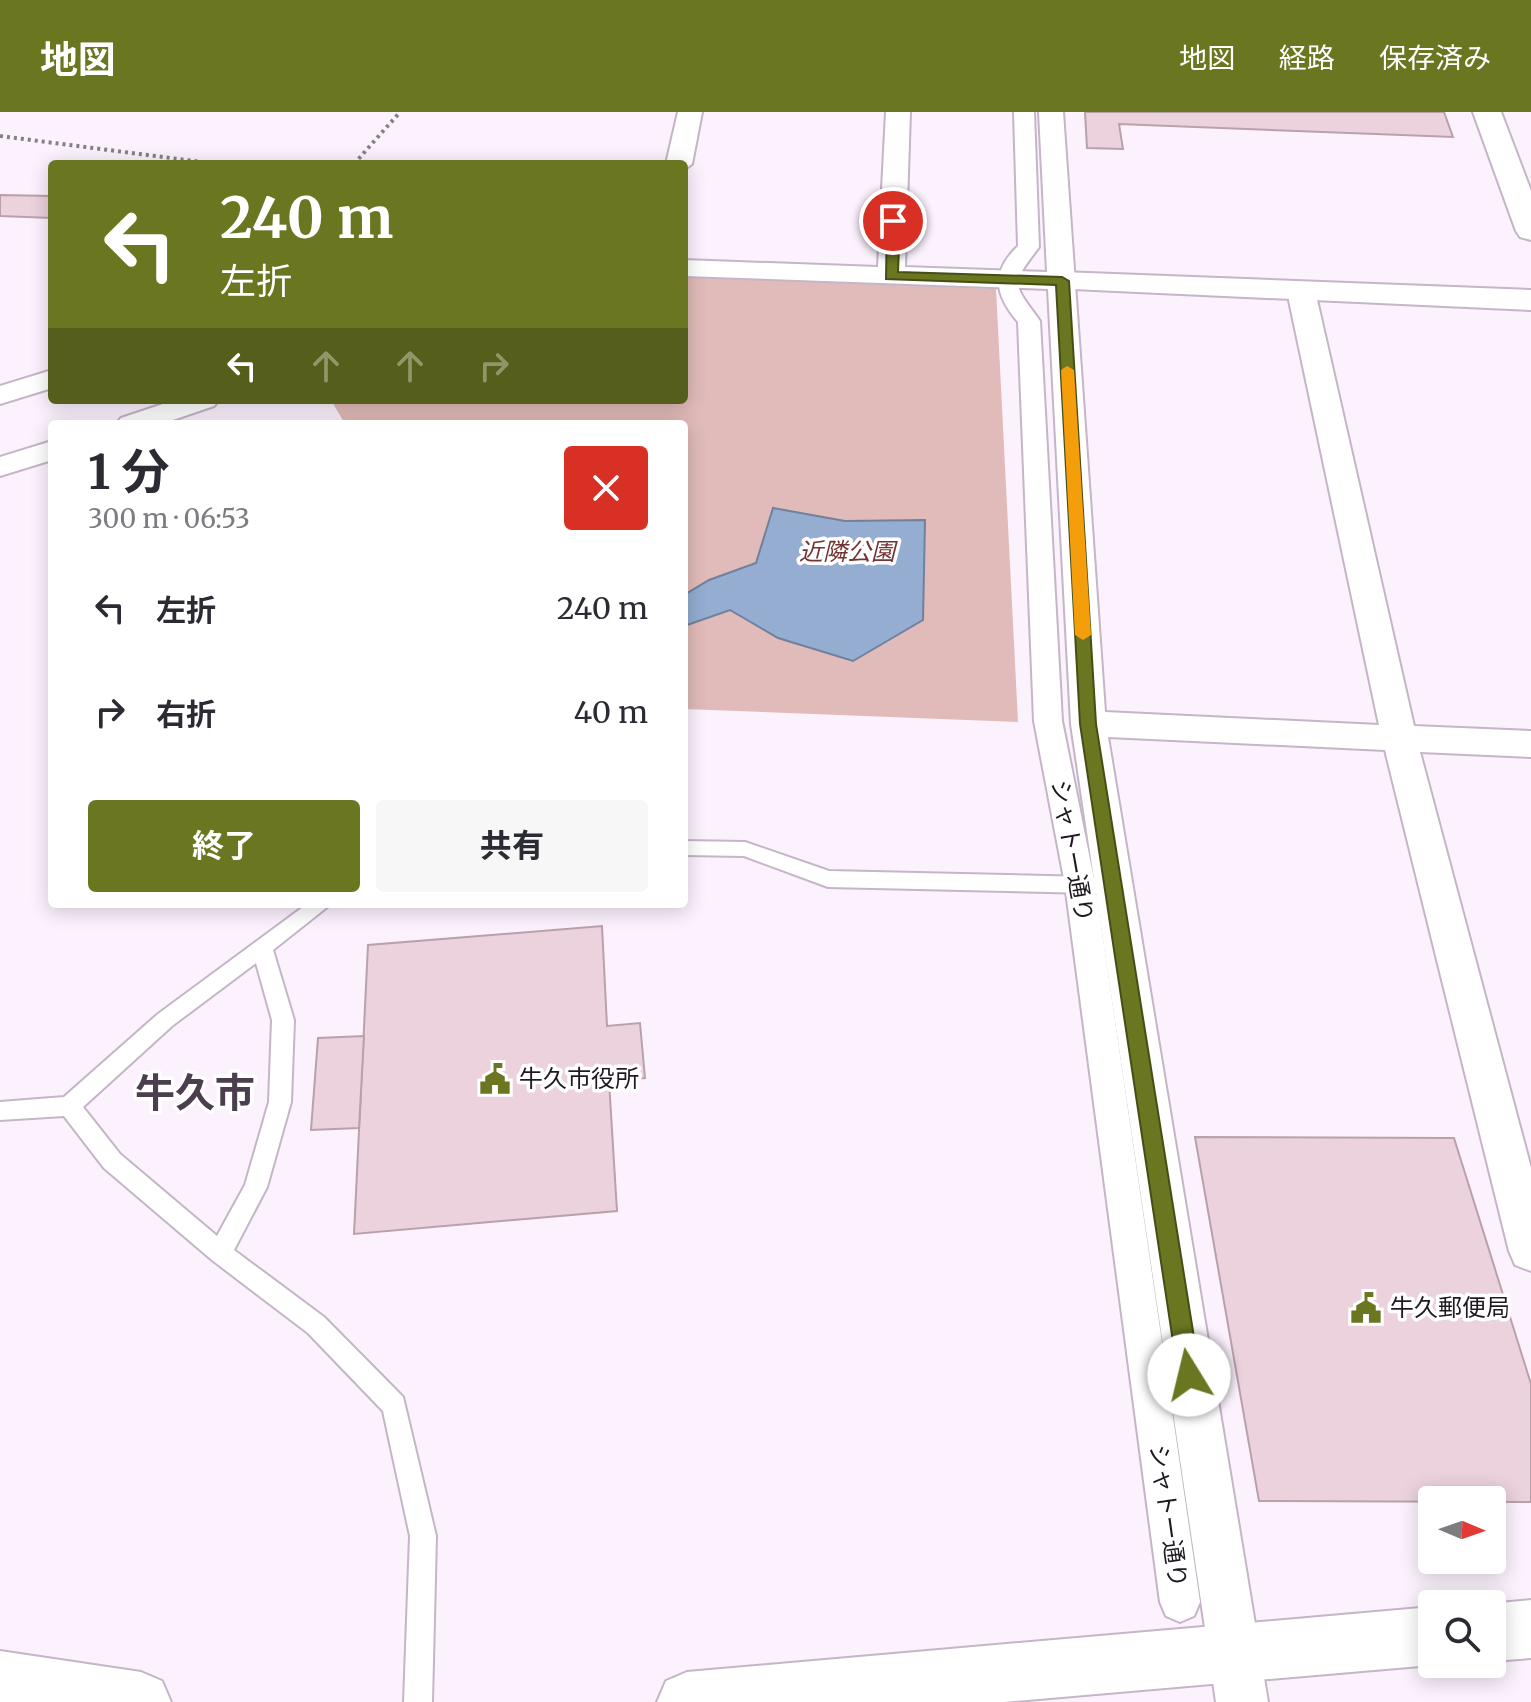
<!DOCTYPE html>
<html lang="ja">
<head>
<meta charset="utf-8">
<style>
	body { margin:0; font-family:Merriweather,"Noto Sans JP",serif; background:#f7f7f7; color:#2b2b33; height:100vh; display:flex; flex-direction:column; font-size:30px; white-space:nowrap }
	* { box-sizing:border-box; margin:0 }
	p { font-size:26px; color:#7c7c81 }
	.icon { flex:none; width:44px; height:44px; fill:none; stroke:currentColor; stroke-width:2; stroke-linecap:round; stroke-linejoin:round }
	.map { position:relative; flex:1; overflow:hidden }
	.panel { position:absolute; left:48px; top:308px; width:640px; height:488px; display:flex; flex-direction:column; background:#fff; border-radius:8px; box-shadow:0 4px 20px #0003 }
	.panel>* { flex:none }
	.top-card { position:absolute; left:48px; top:48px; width:640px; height:244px; border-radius:8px; box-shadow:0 4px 20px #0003; background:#6b7621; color:#fff; overflow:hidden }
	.needle { width:52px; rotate:92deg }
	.controls { position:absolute; left:1418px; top:1374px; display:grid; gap:16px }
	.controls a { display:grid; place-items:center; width:88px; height:88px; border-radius:8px; background:#fff; box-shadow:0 4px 20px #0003; font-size:40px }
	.pin { position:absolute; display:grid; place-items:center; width:68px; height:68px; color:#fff; margin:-34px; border:4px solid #fff; border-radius:50%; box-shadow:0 2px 8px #0007 }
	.me { position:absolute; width:88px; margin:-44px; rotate:351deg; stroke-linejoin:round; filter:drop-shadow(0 0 6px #0008) }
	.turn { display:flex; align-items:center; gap:28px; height:168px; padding:0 40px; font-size:36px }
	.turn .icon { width:104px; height:104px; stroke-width:2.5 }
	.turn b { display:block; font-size:56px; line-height:68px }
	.lanes { display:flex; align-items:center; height:76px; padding:0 40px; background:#0003; justify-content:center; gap:40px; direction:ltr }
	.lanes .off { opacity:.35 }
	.round { display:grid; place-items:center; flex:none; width:84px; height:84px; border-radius:8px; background:#f7f7f7 }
	.summary { display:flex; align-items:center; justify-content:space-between; height:136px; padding:0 40px }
	h1 { font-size:48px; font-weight:700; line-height:60px }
	.action { display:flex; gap:16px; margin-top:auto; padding:16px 40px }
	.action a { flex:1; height:92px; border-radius:8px; background:#6b7621; color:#fff; font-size:32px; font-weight:700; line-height:92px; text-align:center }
	.action a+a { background:#f7f7f7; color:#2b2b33 }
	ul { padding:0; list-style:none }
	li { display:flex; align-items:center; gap:24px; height:104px; padding:0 40px }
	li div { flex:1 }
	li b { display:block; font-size:30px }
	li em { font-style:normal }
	header { display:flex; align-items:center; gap:48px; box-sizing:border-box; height:112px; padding:0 40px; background:#6b7621; color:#fff }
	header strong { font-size:38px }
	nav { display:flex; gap:44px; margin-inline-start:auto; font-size:28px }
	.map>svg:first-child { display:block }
</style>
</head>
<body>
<header>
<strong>地図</strong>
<nav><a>地図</a><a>経路</a><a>保存済み</a></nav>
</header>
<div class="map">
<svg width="1531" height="1590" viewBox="0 0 1531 1590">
	<rect width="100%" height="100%" fill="#fcf2fe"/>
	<!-- green -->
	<polygon fill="#e1bbb9" points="684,165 996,177 1018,610 684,597 684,312 345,312 331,288 684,288"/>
	<!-- water -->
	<polygon fill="#94add1" stroke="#71819c" stroke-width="2" points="773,396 845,409 925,408 923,508 853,549 778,526 730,498 684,514 684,483 709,468 756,451"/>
	<!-- building -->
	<g fill="#ebd2dc" stroke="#b9a1ab" stroke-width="2">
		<polygon points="1085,0 1444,0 1453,25 1119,12 1123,37 1087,36"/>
		<polygon points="0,83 52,84 52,106 0,104"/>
		<polygon points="602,814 607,914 640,911 645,966 609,969 617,1099 354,1122 368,833"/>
		<polygon points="364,924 359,1016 311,1018 318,926"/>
		<polygon points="1195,1025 1454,1026 1531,1272 1531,1390 1259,1389"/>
	</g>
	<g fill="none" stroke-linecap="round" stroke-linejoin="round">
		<defs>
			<g id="service">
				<polygon points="684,729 745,730 829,759 1090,765 1097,768 1100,773 1097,778 1090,781 828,775 744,744 684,743"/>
				<path d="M 307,792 L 331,792 L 273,838 L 294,908 L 291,990 L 267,1075 L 234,1138 L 324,1205 L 403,1285 L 436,1424 L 432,1590 L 404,1590 L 410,1424 L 383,1299 L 308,1221 L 212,1148 L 104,1056 L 64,1004 L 0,1008 L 0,990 L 64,985 L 158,902 ZM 256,851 L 272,908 L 269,990 L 245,1073 L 217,1124 L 120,1042 L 83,995 L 172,914 Z"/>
			</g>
			<path id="pedestrian" d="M 1014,0 L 1034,0 L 1039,135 C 1010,174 1012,170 1040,209 L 1062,609 L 1095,772 L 1200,1490 L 1194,1504 L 1180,1510 L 1166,1504 L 1160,1490 L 1065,772 L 1034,609 L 1018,210 C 994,182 991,160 1018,134 Z"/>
			<g id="minor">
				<polygon points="678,0 702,0 692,52 684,58 684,52 666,52"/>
				<polygon points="886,0 910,0 905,155 1047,160 1039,0 1063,0 1105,600 1379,613 1287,179 1291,173 1311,173 1315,179 1414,614 1531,619 1531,645 1420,640 1531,1056 1531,1159 1515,1153 1509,1139 1385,638 1108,625 1268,1590 1216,1590 1071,612 1048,177 684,164 684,148 878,155"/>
				<polygon points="52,258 52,276 0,292 0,274"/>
				<polygon points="175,288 219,288 214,294 161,312 116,312 121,306"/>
				<polygon points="52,329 52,348 0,364 0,345"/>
			</g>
			<g id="tertiary">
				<polygon points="1473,0 1501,0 1531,79 1531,128 1520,125 1516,119"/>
				<polygon points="1062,160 1531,178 1531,198 1051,176 1046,169 1051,162"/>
				<polygon points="1531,1488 1531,1546 1492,1549 1492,1492 1489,1492"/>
				<polygon points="1432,1495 1432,1552 1435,1552 1432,1553 1004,1590 657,1590 666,1569 687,1560"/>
				<polygon points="0,1539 141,1560 162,1569 171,1590 0,1590"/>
			</g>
		</defs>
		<!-- service casing -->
		<use href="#service" stroke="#c4b5c7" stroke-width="4"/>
		<!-- pedestrian casing -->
		<use href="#pedestrian" stroke="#c4b5c7" stroke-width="4"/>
		<!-- minor casing -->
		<use href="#minor" stroke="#c4b5c7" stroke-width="4"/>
		<!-- tertiary casing -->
		<use href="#tertiary" stroke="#c4b5c7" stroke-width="4"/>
		<!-- path -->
		<g stroke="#857e87" stroke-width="4" stroke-dasharray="3 4" stroke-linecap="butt">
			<polyline points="0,24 217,52"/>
			<polyline points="354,52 400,0"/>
		</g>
		<!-- service -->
		<use href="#service" fill="#fff" fill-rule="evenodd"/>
		<!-- pedestrian -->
		<use href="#pedestrian" fill="#fff" fill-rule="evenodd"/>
		<!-- minor -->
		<use href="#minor" fill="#fff" fill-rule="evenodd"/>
		<!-- tertiary -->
		<use href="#tertiary" fill="#fff" fill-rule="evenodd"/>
	</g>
	<!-- route -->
	<polygon fill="#6b7621" stroke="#464d15" stroke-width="2" points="893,106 900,109 898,160 1062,165 1069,169 1096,612 1200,1263 1196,1270 1189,1273 1181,1270 1178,1263 1080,612 1056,173 886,167 887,109"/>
	<!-- slow -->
	<polygon fill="#f59e0b" points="1067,254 1074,258 1091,523 1083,528 1075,523 1061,258"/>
	<!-- icons -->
	<defs>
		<symbol id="civic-bare" viewBox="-9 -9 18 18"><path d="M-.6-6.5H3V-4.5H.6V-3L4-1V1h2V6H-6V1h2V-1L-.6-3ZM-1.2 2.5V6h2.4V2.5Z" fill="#6b7621" stroke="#fff" stroke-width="2.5" paint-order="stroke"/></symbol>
	</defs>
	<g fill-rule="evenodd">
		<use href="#civic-bare" x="473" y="945" width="44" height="44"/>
		<use href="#civic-bare" x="1344" y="1174" width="44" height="44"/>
	</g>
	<g text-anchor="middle" stroke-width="7" stroke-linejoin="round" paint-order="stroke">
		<!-- park labels -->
		<g font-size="24" font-style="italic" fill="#723332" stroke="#fff">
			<text x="847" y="448">近隣公園</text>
		</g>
		<!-- street labels -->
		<g font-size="24" fill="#1f1a21" stroke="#fff">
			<text transform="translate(1072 739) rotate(80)" y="8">シャトー通り</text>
			<text transform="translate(1168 1404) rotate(82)" y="8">シャトー通り</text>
		</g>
		<!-- poi labels -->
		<g font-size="24" fill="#1f1a21" stroke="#fff" text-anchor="start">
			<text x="519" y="975">牛久市役所</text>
			<text x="1390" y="1204">牛久郵便局</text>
		</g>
		<!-- town labels -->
		<g font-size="40" font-weight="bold" fill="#4b3e4e" stroke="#fff">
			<text x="195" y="995">牛久市</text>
		</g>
	</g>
</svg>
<div class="controls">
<a><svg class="needle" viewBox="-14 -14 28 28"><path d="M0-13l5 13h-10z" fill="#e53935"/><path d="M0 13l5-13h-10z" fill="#7c7c81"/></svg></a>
<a><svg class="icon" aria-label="search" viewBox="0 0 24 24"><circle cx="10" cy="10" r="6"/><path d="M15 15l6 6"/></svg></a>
</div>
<div class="pin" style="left:893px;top:109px;background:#d93025"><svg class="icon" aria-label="arrive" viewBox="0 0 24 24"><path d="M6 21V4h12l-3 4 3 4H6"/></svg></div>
<svg class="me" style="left:1189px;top:1263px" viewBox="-20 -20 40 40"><circle r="19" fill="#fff"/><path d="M0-13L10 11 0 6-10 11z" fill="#6b7621"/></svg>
<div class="top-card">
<div class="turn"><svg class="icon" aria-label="left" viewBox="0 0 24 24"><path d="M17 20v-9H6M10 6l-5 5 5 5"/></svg><div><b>240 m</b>左折</div></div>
<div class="lanes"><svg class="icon" aria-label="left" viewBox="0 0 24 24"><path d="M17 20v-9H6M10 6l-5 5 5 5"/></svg><svg class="icon off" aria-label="ahead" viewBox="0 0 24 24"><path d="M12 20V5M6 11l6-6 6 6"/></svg><svg class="icon off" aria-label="ahead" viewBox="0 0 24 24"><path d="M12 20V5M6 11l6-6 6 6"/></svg><svg class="icon off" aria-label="right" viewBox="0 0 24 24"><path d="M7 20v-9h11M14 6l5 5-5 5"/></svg></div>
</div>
<section class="panel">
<div class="summary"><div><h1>1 分</h1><p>300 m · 06:53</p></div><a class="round" style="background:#d93025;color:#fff"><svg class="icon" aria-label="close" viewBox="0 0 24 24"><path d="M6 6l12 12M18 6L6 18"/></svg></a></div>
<ul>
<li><svg class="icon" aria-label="left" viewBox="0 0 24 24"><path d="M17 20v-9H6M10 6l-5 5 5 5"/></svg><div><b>左折</b></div><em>240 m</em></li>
<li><svg class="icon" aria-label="right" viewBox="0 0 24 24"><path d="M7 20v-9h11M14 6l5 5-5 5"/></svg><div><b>右折</b></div><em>40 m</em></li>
</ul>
<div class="action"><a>終了</a><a>共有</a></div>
</section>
</div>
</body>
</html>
